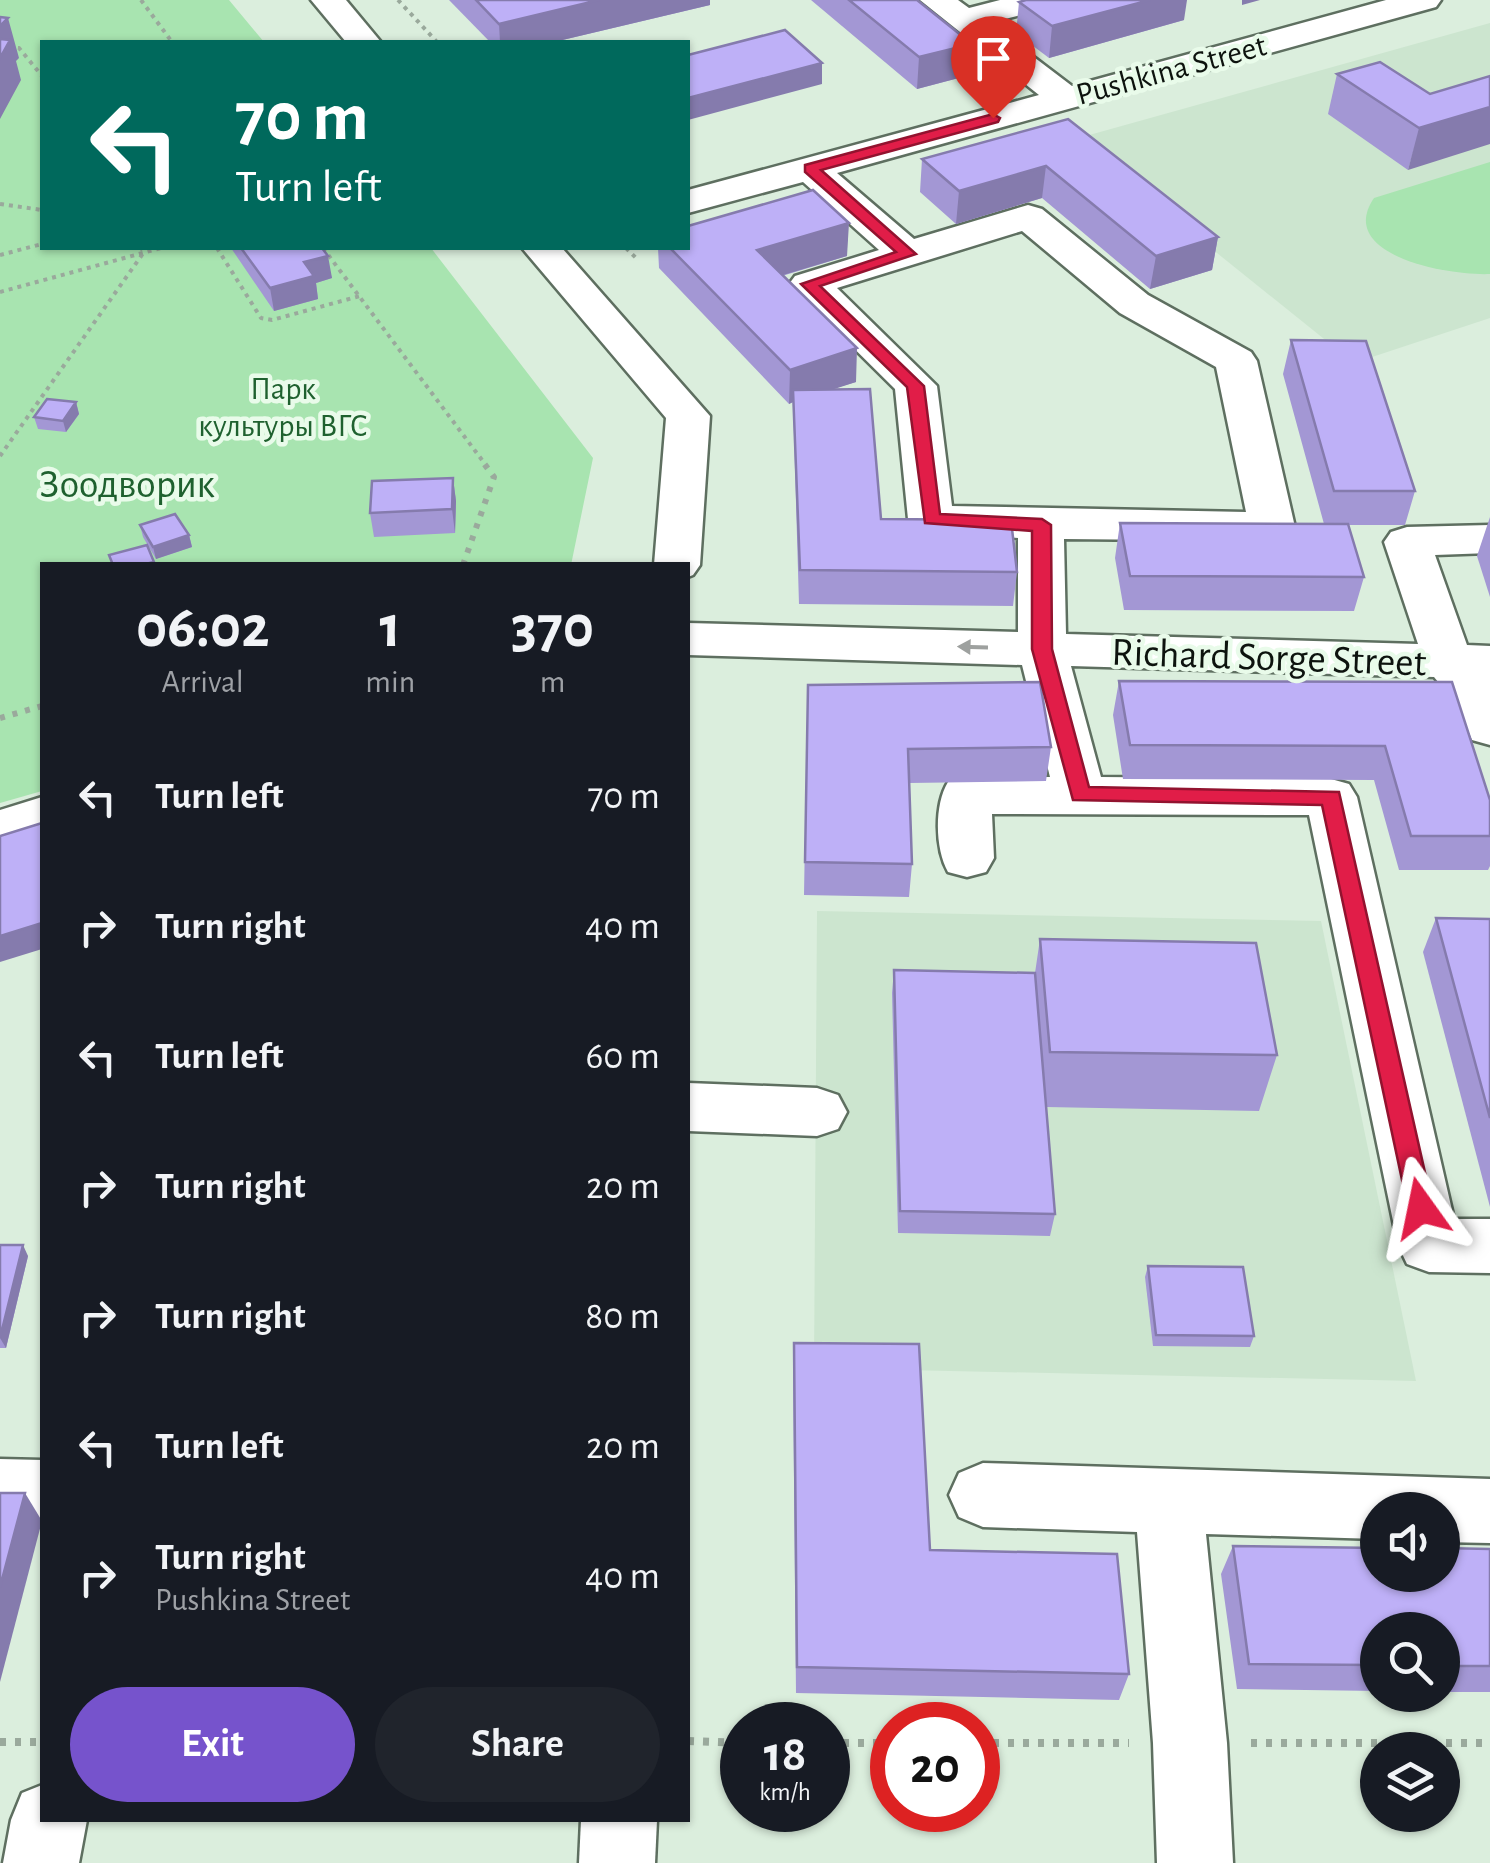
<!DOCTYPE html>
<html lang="en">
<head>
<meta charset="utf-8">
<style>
	body { margin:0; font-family:"Alegreya Sans",sans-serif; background:#20242c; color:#f1f3f6; height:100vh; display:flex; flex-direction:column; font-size:38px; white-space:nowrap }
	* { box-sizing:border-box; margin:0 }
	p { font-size:32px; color:#9ea1a6 }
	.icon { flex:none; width:55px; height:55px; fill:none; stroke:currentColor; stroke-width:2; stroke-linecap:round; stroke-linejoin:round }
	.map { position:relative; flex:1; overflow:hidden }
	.details { position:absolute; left:40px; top:562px; width:650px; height:1260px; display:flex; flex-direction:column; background:#171b24; border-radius:0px; box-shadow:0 2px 8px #0004 }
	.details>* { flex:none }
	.hud { position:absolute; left:40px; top:40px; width:650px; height:210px; border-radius:0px; box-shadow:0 2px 8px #0004; background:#00695c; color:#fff; overflow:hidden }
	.fabs { position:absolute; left:1360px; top:1492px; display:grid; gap:20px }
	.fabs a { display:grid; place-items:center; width:100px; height:100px; border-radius:50%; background:#171b24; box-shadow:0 2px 8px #0004; font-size:50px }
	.speed { position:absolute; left:720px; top:1702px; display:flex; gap:20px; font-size:50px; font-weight:700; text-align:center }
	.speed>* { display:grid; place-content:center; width:130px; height:130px; border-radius:50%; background:#171b24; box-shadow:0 2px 8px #0004; line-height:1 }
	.speed small { font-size:25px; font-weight:400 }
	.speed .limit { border:15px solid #d22; background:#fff; color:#111 }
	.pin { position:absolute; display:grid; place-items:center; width:85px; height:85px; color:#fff; margin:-102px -42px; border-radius:50% 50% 50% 0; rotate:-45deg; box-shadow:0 0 10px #0007 }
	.pin .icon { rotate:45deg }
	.me { position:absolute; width:110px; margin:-55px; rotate:348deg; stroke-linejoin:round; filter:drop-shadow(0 0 8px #0008) }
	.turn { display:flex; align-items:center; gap:35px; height:210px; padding:0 30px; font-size:45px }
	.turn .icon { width:130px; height:130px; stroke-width:2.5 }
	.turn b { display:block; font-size:70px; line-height:85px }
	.eta { display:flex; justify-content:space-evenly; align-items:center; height:170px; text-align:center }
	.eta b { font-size:60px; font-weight:700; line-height:70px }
	.action { display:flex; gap:20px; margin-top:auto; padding:20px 30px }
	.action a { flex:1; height:115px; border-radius:60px; background:#7653cc; color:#fff; font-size:40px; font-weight:700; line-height:115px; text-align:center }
	.action a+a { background:#20242c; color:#f1f3f6 }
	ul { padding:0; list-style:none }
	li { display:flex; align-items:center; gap:30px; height:130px; padding:0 30px }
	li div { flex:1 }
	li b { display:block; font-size:38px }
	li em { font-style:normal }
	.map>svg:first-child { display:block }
</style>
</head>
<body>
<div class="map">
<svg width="1490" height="1863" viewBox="0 0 1490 1863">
	<rect width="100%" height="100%" fill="#dbeedd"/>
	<!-- built -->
	<g fill="#cce5cf">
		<polygon points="1490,23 1490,318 1354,363 1075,139"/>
		<polygon points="817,911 1321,921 1416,1381 814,1368"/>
	</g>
	<!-- green -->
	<g fill="#a8e4b0">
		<polygon points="0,0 229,0 264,42 42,42 42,248 431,248 593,458 571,565 42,565 42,791 0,803"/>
		<path d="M 1490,162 L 1490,274 C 1453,276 1334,257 1374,198 Z"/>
	</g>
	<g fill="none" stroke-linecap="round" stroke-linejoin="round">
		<defs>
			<g id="minor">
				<polygon points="311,0 346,0 381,42 346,42"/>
				<path d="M 920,0 L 958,0 L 969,8 L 1000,0 L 1057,0 L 1052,7 L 989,23 L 1072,86 L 1386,0 L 1441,0 L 1436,7 L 837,173 L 914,239 L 1028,205 L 1042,209 L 1148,295 L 1251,352 L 1257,361 L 1295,527 L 1288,537 L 1272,541 L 1064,539 L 1066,634 L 1418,644 L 1384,542 L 1391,532 L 1407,527 L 1490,525 L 1490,553 L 1435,555 L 1467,645 L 1490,646 L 1490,745 L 1472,740 L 1458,706 L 1434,677 L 1071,666 L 1101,777 L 1331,779 L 1349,784 L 1357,797 L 1454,1219 L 1490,1219 L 1490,1273 L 1429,1272 L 1407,1264 L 1398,1245 L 1309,815 L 992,814 L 994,858 L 986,872 L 967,877 L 948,872 C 935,849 934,805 948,782 L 966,777 L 1050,777 L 1022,665 L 688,655 L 688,623 L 1018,632 L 1018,538 L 915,529 L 908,519 L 895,389 L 789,284 L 795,276 L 879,250 L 803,182 L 688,213 L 688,190 L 1039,95 ZM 1022,231 L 1120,313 L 1216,367 L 1246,512 L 952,506 L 937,386 L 837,288 Z"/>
				<polygon points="522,248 562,248 710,416 700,565 693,575 688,577 688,565 654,565 666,418"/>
				<polygon points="42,797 42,835 0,848 0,810"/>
				<polygon points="688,1083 817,1088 838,1095 847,1112 838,1129 817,1136 688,1131"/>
				<polygon points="0,1459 42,1460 42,1522 0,1523"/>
				<polygon points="983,1463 1490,1479 1490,1543 1442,1542 1442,1510 1378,1510 1378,1539 1206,1534 1227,1743 1233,1863 1157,1863 1153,1743 1137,1532 983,1527 959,1517 949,1495 959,1473"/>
				<polygon points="42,1785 42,1820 87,1820 79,1863 3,1863 11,1820 22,1793"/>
				<polygon points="581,1820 657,1820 655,1863 579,1863"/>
			</g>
		</defs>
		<!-- minor casing -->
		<use href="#minor" stroke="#5e6f60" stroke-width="5"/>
		<!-- path-far2 -->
		<g stroke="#9aa99c" stroke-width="4" stroke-dasharray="4 5" stroke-linecap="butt">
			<polyline points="141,0 172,42"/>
			<polyline points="398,0 437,42"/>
			<polyline points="0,46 19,48 42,76"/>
			<polyline points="0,204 42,210"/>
			<polyline points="217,248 261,318 272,320 360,296"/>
			<polyline points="323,248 482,460"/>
			<polyline points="626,248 638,260"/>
			<polyline points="0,255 42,244"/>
			<polyline points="0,292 161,248"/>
			<polyline points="0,456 144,252 141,248"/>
		</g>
		<!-- path-far1 -->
		<g stroke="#9aa99c" stroke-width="6" stroke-dasharray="5 8" stroke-linecap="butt">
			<polyline points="463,565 494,477 480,458"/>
			<polyline points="0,718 42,706"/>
		</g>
		<!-- path -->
		<g stroke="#9aa99c" stroke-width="8" stroke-dasharray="6 9" stroke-linecap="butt">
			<polyline points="688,1741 742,1743"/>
			<polyline points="0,1742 42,1742"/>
			<polyline points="828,1743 892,1743"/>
			<polyline points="978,1743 1129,1743"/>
			<polyline points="1251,1743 1490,1743"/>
		</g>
		<!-- minor -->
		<use href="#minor" fill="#fff" fill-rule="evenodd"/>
	</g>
	<!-- wall -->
	<g fill="#a397d4">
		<polygon points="449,0 710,0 710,5 554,42 490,42"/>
		<polygon points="811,0 917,0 970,75 917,89"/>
		<polygon points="1019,2 1184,20 1049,58 1016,33"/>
		<polygon points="1337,74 1430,94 1408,170 1328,114"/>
		<polygon points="1068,119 1218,237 1212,270 1150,289 1042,198 956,224 920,192 922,159"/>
		<polygon points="231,248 322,248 332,278 316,283 318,299 274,311"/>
		<polygon points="658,248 688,248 847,256 782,276 856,382 832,389 881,519 1017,572 1013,606 799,604 793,402 789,404 659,268"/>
		<polygon points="1291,340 1415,491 1405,525 1349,525 1364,577 1354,611 1124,610 1115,558 1120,523 1324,524 1283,374"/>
		<polygon points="76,402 79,414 66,432 38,429 34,417"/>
		<polygon points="453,478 456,501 455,533 374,537 370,513"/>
		<polygon points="1490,517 1490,597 1477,556"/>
		<polygon points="140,525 189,535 192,547 156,559 143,537"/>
		<polygon points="1119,681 1452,682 1490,800 1490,866 1488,870 1399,870 1374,780 1123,779 1113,715"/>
		<polygon points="807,720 1051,747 1046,781 909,783 912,864 909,897 804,895"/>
		<polygon points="1436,918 1490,919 1490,1207 1423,952"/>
		<polygon points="1040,939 1277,1055 1259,1111 1046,1107 1055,1214 1050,1236 898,1233 892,993 894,970 1035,973"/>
		<polygon points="0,1245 28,1256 6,1348 0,1348"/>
		<polygon points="1148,1266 1254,1336 1250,1347 1153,1346 1145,1277"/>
		<polygon points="794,1343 930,1550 1129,1674 1119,1700 796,1693 793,1373"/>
		<polygon points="1233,1546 1490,1549 1490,1692 1442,1692 1442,1630 1378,1630 1378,1691 1237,1689 1221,1574"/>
	</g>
	<!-- shaded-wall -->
	<g fill="#857bad">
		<polygon points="599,0 710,0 710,5 554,42 500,42 499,24"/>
		<polygon points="1150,0 1187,0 1184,20 1049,58 1052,26"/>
		<polygon points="1242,0 1260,0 1242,5"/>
		<polygon points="8,18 19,58 16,61 21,80 0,119 0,26"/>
		<polygon points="972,44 970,75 917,89 919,57"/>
		<polygon points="822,63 822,84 688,120 688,98"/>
		<polygon points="1490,107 1490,144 1408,170 1419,128"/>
		<polygon points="1046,166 1042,198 956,224 959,191"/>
		<polygon points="849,223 847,256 756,283 757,250"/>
		<polygon points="1218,237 1212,270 1150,289 1156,256"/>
		<polygon points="328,256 332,278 316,283 318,299 274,311 270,288 304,262"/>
		<polygon points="857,348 856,382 794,402 793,390 793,402 789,404 790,370"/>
		<polygon points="76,402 79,414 66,432 63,421"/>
		<polygon points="453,478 456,501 455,533 452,509"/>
		<polygon points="189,535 192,547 156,559 153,547"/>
		<polygon points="42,923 42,949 0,962 0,936"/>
		<polygon points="23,1245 28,1256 6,1348 0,1338"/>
		<polygon points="25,1493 42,1521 0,1682 0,1587"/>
	</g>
	<!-- building -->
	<g fill="#beb0f7" stroke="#857bad" stroke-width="2.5">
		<polygon points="476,0 599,0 499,24"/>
		<polygon points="849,0 917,0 972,44 919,57"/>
		<polygon points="1026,0 1150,0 1052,26 1019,2"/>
		<polygon points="0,17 8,18 0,26"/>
		<polygon points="785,30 822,63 688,98 688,55"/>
		<polygon points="0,39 10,40 0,58"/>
		<polygon points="1380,62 1430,94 1490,76 1490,107 1419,128 1337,74"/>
		<polygon points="1068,119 1218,237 1156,256 1046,166 959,191 922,159"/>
		<polygon points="813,190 849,223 757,250 857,348 790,370 670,248 688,248 688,226"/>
		<polygon points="241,248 322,248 328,256 304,262 314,276 270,288"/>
		<polygon points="1291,340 1366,341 1415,491 1334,491"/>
		<polygon points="870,389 881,519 1011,520 1017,572 800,570 793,390"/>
		<polygon points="47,399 76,402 63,421 34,417"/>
		<polygon points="453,478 452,509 370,513 372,481"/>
		<polygon points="175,514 189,535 153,547 140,525"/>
		<polygon points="1120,523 1348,524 1364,577 1130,576"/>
		<polygon points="147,545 154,562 141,565 113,565 109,555"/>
		<polygon points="1119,681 1452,682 1490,800 1490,836 1411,836 1385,746 1130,745"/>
		<polygon points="1040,682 1051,747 908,749 912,864 805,862 808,685"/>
		<polygon points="42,823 42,923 0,936 0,836"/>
		<polygon points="1436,918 1490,919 1490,1118"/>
		<polygon points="1040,939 1256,943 1277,1055 1050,1052"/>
		<polygon points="894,970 1035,973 1055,1214 900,1211"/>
		<polygon points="0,1245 23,1245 0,1338"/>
		<polygon points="1148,1266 1243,1267 1254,1336 1156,1335"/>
		<polygon points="794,1343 919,1344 930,1550 1117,1554 1129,1674 797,1667"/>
		<polygon points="0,1493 25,1493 0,1587"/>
		<polygon points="1233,1546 1378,1548 1378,1575 1442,1575 1442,1548 1490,1549 1490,1666 1442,1666 1442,1630 1378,1630 1378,1665 1249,1664"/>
	</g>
	<!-- one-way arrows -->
	<defs><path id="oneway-solid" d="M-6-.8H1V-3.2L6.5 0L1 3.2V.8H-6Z" transform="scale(2.5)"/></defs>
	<use fill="#9ea19f" href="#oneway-solid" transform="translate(973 647) rotate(-178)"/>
	<!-- route -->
	<polygon fill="#e11d48" stroke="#92132f" stroke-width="2.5" points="993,114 1000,118 998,122 821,170 916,254 820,286 924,386 940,514 1042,519 1051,525 1052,649 1089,787 1339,792 1433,1208 1430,1215 1421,1218 1412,1215 1408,1208 1322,805 1073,800 1032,649 1032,531 925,523 907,387 801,284 896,252 805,172 805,165"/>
	<g text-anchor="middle" stroke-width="9" stroke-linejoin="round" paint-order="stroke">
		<!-- far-street labels -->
		<g font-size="32" fill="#0d130e" stroke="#e9fbea">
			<text transform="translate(1171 69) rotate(-15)" y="11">Pushkina Street</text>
		</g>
		<!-- far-park labels -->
		<g font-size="32" fill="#1f612f" stroke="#e9fbea">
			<text x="283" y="399">Парк<tspan x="283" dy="37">культуры ВГС</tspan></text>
		</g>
		<!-- park labels -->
		<g font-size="40" fill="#1f612f" stroke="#e9fbea">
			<text x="127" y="497">Зоодворик</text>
		</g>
		<!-- street labels -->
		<g font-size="40" fill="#0d130e" stroke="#e9fbea">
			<text transform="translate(1269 656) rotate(2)" y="14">Richard Sorge Street</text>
		</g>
	</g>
</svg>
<div class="fabs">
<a><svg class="icon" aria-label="sound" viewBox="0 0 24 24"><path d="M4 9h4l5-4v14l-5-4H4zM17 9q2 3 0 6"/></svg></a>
<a><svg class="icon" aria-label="search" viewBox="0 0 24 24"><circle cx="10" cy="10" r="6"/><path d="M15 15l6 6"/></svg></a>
<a><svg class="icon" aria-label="layers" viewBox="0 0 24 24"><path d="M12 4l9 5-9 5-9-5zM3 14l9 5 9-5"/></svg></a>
</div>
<div class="speed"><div>18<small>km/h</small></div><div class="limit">20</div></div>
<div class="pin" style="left:993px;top:118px;background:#d93025"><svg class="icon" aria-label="arrive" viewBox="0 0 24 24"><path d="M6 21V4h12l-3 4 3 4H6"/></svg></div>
<svg class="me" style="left:1421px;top:1208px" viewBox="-20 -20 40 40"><path d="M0-17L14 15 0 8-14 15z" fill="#e11d48" stroke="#fff" stroke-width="4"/></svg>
<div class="hud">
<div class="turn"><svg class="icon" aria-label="left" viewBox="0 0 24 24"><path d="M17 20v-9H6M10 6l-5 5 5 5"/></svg><div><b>70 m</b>Turn left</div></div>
</div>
<section class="details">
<div class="eta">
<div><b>06:02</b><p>Arrival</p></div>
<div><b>1</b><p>min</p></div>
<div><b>370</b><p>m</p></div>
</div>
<ul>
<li><svg class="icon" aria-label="left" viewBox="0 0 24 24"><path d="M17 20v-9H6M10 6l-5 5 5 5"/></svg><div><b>Turn left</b></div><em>70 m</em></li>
<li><svg class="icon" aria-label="right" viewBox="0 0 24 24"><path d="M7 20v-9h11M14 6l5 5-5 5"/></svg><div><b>Turn right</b></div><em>40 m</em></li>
<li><svg class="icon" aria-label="left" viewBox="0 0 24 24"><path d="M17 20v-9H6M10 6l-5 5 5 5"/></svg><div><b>Turn left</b></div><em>60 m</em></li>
<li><svg class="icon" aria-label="right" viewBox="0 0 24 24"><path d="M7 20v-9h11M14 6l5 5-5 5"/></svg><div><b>Turn right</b></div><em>20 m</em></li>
<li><svg class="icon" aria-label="right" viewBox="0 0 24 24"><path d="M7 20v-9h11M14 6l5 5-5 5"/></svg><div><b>Turn right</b></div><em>80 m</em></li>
<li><svg class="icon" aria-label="left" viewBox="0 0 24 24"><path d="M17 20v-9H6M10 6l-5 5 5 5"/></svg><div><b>Turn left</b></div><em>20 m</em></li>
<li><svg class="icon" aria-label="right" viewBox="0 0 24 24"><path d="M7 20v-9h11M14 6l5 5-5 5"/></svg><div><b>Turn right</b><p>Pushkina Street</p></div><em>40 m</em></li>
</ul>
<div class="action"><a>Exit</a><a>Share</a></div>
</section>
</div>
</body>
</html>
